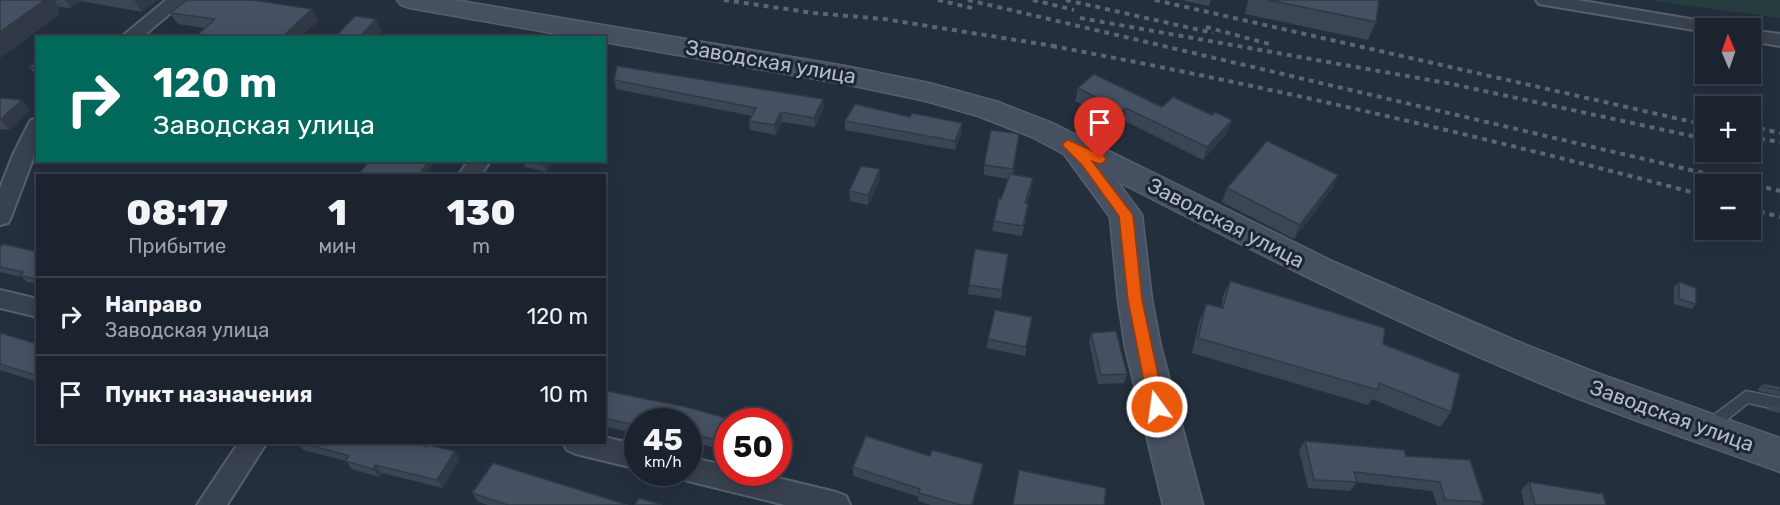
<!DOCTYPE html>
<html lang="ru">
<head>
<meta charset="utf-8">
<style>
	body { margin:0; font-family:Rubik,sans-serif; background:#242b36; color:#f1f3f6; height:100vh; display:flex; flex-direction:column; font-size:22px; white-space:nowrap }
	* { box-sizing:border-box; margin:0 }
	p { font-size:20px; color:#a0a4aa }
	.icon { flex:none; width:33px; height:33px; fill:none; stroke:currentColor; stroke-width:2; stroke-linecap:round; stroke-linejoin:round }
	.map { position:relative; flex:1; overflow:hidden }
	.panel { position:absolute; left:36px; top:174px; width:570px; height:270px; display:flex; flex-direction:column; background:#1b232e; border-radius:0px; box-shadow:0 3px 15px #0003,0 0 0 2px #39404a }
	.panel>* { flex:none }
	.guide { position:absolute; left:36px; top:36px; width:570px; height:126px; border-radius:0px; box-shadow:0 3px 15px #0003,0 0 0 2px #39404a; background:#00695c; color:#fff; overflow:hidden }
	.needle { width:39px; rotate:358deg }
	.controls { position:absolute; left:1695px; top:18px; display:grid; gap:12px }
	.controls a { display:grid; place-items:center; width:66px; height:66px; border-radius:0px; background:#1b232e; box-shadow:0 3px 15px #0003,0 0 0 2px #39404a; font-size:30px }
	.speed { position:absolute; left:624px; top:408px; display:flex; gap:12px; font-size:30px; font-weight:700; text-align:center }
	.speed>* { display:grid; place-content:center; width:78px; height:78px; border-radius:50%; background:#1b232e; box-shadow:0 3px 15px #0003,0 0 0 2px #39404a; line-height:1 }
	.speed small { font-size:15px; font-weight:400 }
	.speed .limit { border:9px solid #d22; background:#fff; color:#111 }
	.pin { position:absolute; display:grid; place-items:center; width:51px; height:51px; color:#fff; margin:-62px -26px; border-radius:50% 50% 50% 0; rotate:-45deg; box-shadow:0 0 6px #0007 }
	.pin .icon { rotate:45deg }
	.me { position:absolute; width:66px; margin:-33px; rotate:346deg; stroke-linejoin:round; filter:drop-shadow(0 0 4px #0008) }
	.turn { display:flex; align-items:center; gap:21px; height:126px; padding:0 18px; font-size:27px }
	.turn .icon { width:78px; height:78px; stroke-width:2.5 }
	.turn b { display:block; font-size:42px; line-height:51px }
	.eta { display:flex; justify-content:space-evenly; align-items:center; height:102px; text-align:center }
	.eta b { font-size:36px; font-weight:800; line-height:42px }
	ul { padding:0; list-style:none }
	li { display:flex; align-items:center; gap:18px; height:78px; padding:0 18px; border-top:2px solid #39404a }
	li div { flex:1 }
	li b { display:block; font-size:22px }
	li em { font-style:normal }
	.map>svg:first-child { display:block }
</style>
</head>
<body>
<div class="map">
<svg width="1780" height="505" viewBox="0 0 1780 505">
	<rect width="100%" height="100%" fill="#242f3e"/>
	<!-- green -->
	<polygon fill="#263c3f" points="1647,0 1780,0 1780,18"/>
	<g fill="none" stroke-linecap="round" stroke-linejoin="round">
		<defs>
			<polygon id="service" points="1746,391 1780,398 1780,410 1748,403 1713,431 1708,433 1703,431 1701,427 1703,423"/>
			<g id="minor">
				<polygon points="166,0 186,0 141,38 120,38"/>
				<polygon points="1536,0 1577,0 1714,23 1720,24 1723,28 1706,28 1706,32 1545,5 1539,4"/>
				<polygon points="1750,30 1780,34 1780,46 1750,41"/>
				<polygon points="38,118 38,146 11,217 8,223 0,225 0,188 13,155 28,125 31,120"/>
				<polygon points="469,160 491,160 480,176 458,176"/>
				<polygon points="0,290 38,299 38,317 0,308"/>
				<polygon points="604,437 638,445 638,469 576,454 567,450 563,442 604,442"/>
				<polygon points="239,442 267,442 227,505 197,505"/>
				<polygon points="688,457 728,466 728,472 753,472 836,492 846,496 850,505 785,505 688,481 679,477 676,472 688,472"/>
			</g>
			<path id="secondary" d="M 397,0 L 455,0 L 845,66 L 929,83 L 998,102 L 1052,123 L 1334,262 L 1514,340 L 1594,372 L 1780,438 L 1780,472 C 1709,446 1637,422 1567,394 C 1413,332 1265,257 1117,181 L 1142,215 L 1152,300 L 1161,347 L 1203,505 L 1163,505 L 1125,347 L 1118,300 L 1110,217 L 1064,154 L 1032,137 L 978,116 L 926,101 L 845,84 L 604,42 L 604,38 L 580,38 L 410,8 L 401,5 Z"/>
		</defs>
		<!-- service casing -->
		<use href="#service" stroke="#565f6c" stroke-width="3"/>
		<!-- minor casing -->
		<use href="#minor" stroke="#565f6c" stroke-width="4"/>
		<!-- secondary casing -->
		<use href="#secondary" stroke="#565f6c" stroke-width="3"/>
		<!-- service -->
		<use href="#service" fill="#38414e" fill-rule="evenodd"/>
		<!-- minor -->
		<use href="#minor" fill="#38414e" fill-rule="evenodd"/>
		<!-- secondary -->
		<use href="#secondary" fill="#465061" fill-rule="evenodd"/>
		<!-- rail -->
		<g stroke="#5a6575" stroke-width="4" stroke-dasharray="5 5" stroke-linecap="butt">
			<polyline points="724,0 814,13 884,19 1060,47"/>
			<polyline points="938,0 976,9"/>
			<polyline points="968,0 1780,191"/>
			<polyline points="1033,0 1074,10"/>
			<polyline points="1066,0 1213,33"/>
			<polyline points="1155,0 1706,125"/>
			<polyline points="1080,18 1452,84 1706,139"/>
			<polyline points="1206,27 1273,45"/>
			<path d="M 1052,46 C 1272,87 1490,138 1706,196"/>
			<polyline points="1750,126 1780,133"/>
			<polyline points="1750,137 1780,142"/>
			<polyline points="1750,148 1754,149"/>
			<polyline points="1750,209 1780,217"/>
		</g>
	</g>
	<!-- wall -->
	<g fill="#3b4654">
		<polygon points="0,0 157,0 142,12 81,1 71,8 59,7 58,15 0,58"/>
		<polygon points="1181,0 1211,0 1209,6"/>
		<polygon points="1248,0 1379,0 1376,22 1368,40 1245,14"/>
		<polygon points="312,9 318,21 299,38 194,38 205,28 178,24 170,13"/>
		<polygon points="38,61 38,77 29,67"/>
		<polygon points="614,80 823,99 824,108 815,127 782,122 776,135 750,130 749,121 752,116 616,89"/>
		<polygon points="1078,88 1162,107 1212,115 1227,133 1203,160 1123,120 1119,124 1075,101"/>
		<polygon points="0,99 30,110 9,130 0,129"/>
		<polygon points="910,117 962,123 962,132 955,150 845,130 845,121"/>
		<polygon points="1019,134 1013,174 1032,188 1027,204 1028,204 1027,214 1022,236 992,231 994,221 1008,179 984,175 984,165"/>
		<polygon points="522,160 555,160 546,172 525,167"/>
		<polygon points="1338,175 1332,189 1294,239 1222,202 1227,188"/>
		<polygon points="880,179 868,205 850,201 849,191"/>
		<polygon points="0,247 38,252 38,284 27,282 22,277 0,272"/>
		<polygon points="1008,254 1001,299 968,294 969,285"/>
		<polygon points="1230,281 1383,344 1451,412 1440,427 1372,399 1368,405 1192,353 1200,319 1206,304 1221,308 1223,296"/>
		<polygon points="1679,282 1696,304 1692,309 1674,304 1674,287"/>
		<polygon points="1032,317 1025,356 987,348 988,339"/>
		<polygon points="0,333 38,344 38,382 0,370"/>
		<polygon points="1091,333 1127,374 1124,383 1098,384 1089,342"/>
		<polygon points="1763,384 1780,387 1780,396 1759,391 1758,389"/>
		<polygon points="604,390 728,422 728,452 688,440 688,422 638,422 638,434 604,426"/>
		<polygon points="1772,406 1780,406 1780,413 1767,410"/>
		<polygon points="1305,441 1406,456 1484,502 1481,505 1437,505 1432,491 1357,482 1350,491 1308,488 1299,450"/>
		<polygon points="297,442 412,442 460,458 443,488 382,473 379,477 352,469 346,461 303,450"/>
		<polygon points="930,456 983,464 982,472 973,505 931,505 918,501 919,497 853,476 853,467"/>
		<polygon points="1529,482 1606,505 1524,505 1521,490"/>
		<polygon points="472,493 628,505 488,505 478,502"/>
	</g>
	<!-- shaded-wall -->
	<g fill="#303945">
		<polygon points="45,0 54,0 59,7 58,15 0,58 0,32"/>
		<polygon points="65,0 80,0 81,1 71,8"/>
		<polygon points="134,0 157,0 142,12"/>
		<polygon points="312,9 318,21 299,38 281,38"/>
		<polygon points="376,19 382,32 377,38 359,38"/>
		<polygon points="823,99 824,108 815,127 814,118"/>
		<polygon points="22,100 30,110 9,130 0,120"/>
		<polygon points="1126,108 1123,120 1119,124 1122,111"/>
		<polygon points="781,112 782,122 776,135 774,125"/>
		<polygon points="1232,120 1227,133 1203,160 1207,147"/>
		<polygon points="962,123 962,132 955,150 955,141"/>
		<polygon points="430,160 437,160 424,176 418,176"/>
		<polygon points="547,160 555,160 546,172 543,165"/>
		<polygon points="880,169 880,179 868,205 868,195"/>
		<polygon points="1338,175 1332,189 1294,239 1300,225"/>
		<polygon points="1033,178 1032,188 1024,213 1025,203"/>
		<polygon points="789,423 790,431 778,458 778,446"/>
		<polygon points="455,451 460,458 443,488 437,480"/>
		<polygon points="983,464 982,472 973,505 972,505"/>
		<polygon points="375,465 382,473 379,477 373,469"/>
	</g>
	<!-- building -->
	<g fill="#455162" stroke="#303945" stroke-width="1.5">
		<polygon points="0,0 45,0 0,32"/>
		<polygon points="187,0 253,0 312,9 281,38 194,38 215,19 170,13"/>
		<polygon points="1268,0 1379,0 1376,22"/>
		<polygon points="355,16 376,19 359,38 334,38"/>
		<polygon points="38,61 38,69 29,67"/>
		<polygon points="617,66 823,99 814,118 781,112 774,125 749,121 756,108 614,80"/>
		<polygon points="1094,74 1162,107 1173,97 1212,115 1215,112 1232,120 1207,147 1126,108 1122,111 1078,88"/>
		<polygon points="1,98 22,100 0,120 0,99"/>
		<polygon points="855,104 910,117 912,113 962,123 955,141 845,121"/>
		<polygon points="991,130 1019,134 1013,169 984,165"/>
		<polygon points="1267,141 1338,175 1300,225 1227,188"/>
		<polygon points="370,160 430,160 418,176 357,176"/>
		<polygon points="526,160 547,160 543,165"/>
		<polygon points="861,166 880,169 868,195 849,191"/>
		<polygon points="1010,174 1033,178 1025,203 1028,204 1023,226 994,221 999,198 1001,199"/>
		<polygon points="3,244 38,252 38,280 20,275 23,272 0,267 0,247"/>
		<polygon points="975,249 1008,254 1002,290 969,285"/>
		<polygon points="1230,281 1385,328 1383,344 1460,374 1451,412 1379,383 1378,390 1198,338 1206,304 1223,308"/>
		<polygon points="1679,282 1696,288 1696,304 1679,299"/>
		<polygon points="995,310 1032,317 1026,347 988,339"/>
		<polygon points="1116,331 1127,374 1101,375 1091,333"/>
		<polygon points="0,333 38,344 38,376 0,364"/>
		<polygon points="1763,384 1780,387 1780,390 1764,387"/>
		<polygon points="604,390 626,395 687,407 740,422 728,422 728,444 688,432 688,422 638,422 638,426 604,418"/>
		<polygon points="773,418 789,423 778,446 778,422 772,422"/>
		<polygon points="866,436 930,456 932,450 983,464 972,505 961,505 919,493 920,489 853,467"/>
		<polygon points="1305,441 1404,450 1406,456 1470,460 1484,502 1445,500 1440,482 1354,472 1357,482 1314,480"/>
		<polygon points="299,442 412,442 427,447 428,445 455,451 437,480 375,465 373,469 345,461 349,456"/>
		<polygon points="493,463 628,505 508,505 472,493"/>
		<polygon points="1019,470 1106,488 1104,505 1013,505"/>
		<polygon points="1529,482 1603,494 1606,505 1535,505"/>
		<polygon points="639,498 662,505 635,505"/>
	</g>
	<!-- route -->
	<polygon fill="#ea580c" stroke="#983908" stroke-width="1.5" points="1068,140 1104,156 1106,159 1104,162 1100,164 1092,161 1133,215 1142,300 1165,407 1162,411 1157,413 1151,411 1149,407 1128,300 1119,216 1082,165 1064,147 1062,144"/>
	<g text-anchor="middle" stroke-width="6" stroke-linejoin="round" paint-order="stroke">
		<!-- street labels -->
		<g font-size="21" fill="#b4bcc9" stroke="#1d2633">
			<text transform="translate(771 62) rotate(10)" y="7">Заводская улица</text>
			<text transform="translate(1226 223) rotate(27)" y="7">Заводская улица</text>
			<text transform="translate(1672 416) rotate(20)" y="7">Заводская улица</text>
		</g>
	</g>
</svg>
<div class="controls">
<a><svg class="needle" viewBox="-14 -14 28 28"><path d="M0-13l5 13h-10z" fill="#e53935"/><path d="M0 13l5-13h-10z" fill="#a0a4aa"/></svg></a>
<a>+</a>
<a>−</a>
</div>
<div class="speed"><div>45<small>km/h</small></div><div class="limit">50</div></div>
<div class="pin" style="left:1100px;top:159px;background:#d93025"><svg class="icon" aria-label="arrive" viewBox="0 0 24 24"><path d="M6 21V4h12l-3 4 3 4H6"/></svg></div>
<svg class="me" style="left:1157px;top:407px" viewBox="-20 -20 40 40"><circle r="17" fill="#ea580c" stroke="#fff" stroke-width="3"/><path d="M0-11L8 9 0 5-8 9z" fill="#fff"/></svg>
<div class="guide">
<div class="turn"><svg class="icon" aria-label="right" viewBox="0 0 24 24"><path d="M7 20v-9h11M14 6l5 5-5 5"/></svg><div><b>120 m</b>Заводская улица</div></div>
</div>
<section class="panel">
<div class="eta">
<div><b>08:17</b><p>Прибытие</p></div>
<div><b>1</b><p>мин</p></div>
<div><b>130</b><p>m</p></div>
</div>
<ul>
<li><svg class="icon" aria-label="right" viewBox="0 0 24 24"><path d="M7 20v-9h11M14 6l5 5-5 5"/></svg><div><b>Направо</b><p>Заводская улица</p></div><em>120 m</em></li>
<li><svg class="icon" aria-label="arrive" viewBox="0 0 24 24"><path d="M6 21V4h12l-3 4 3 4H6"/></svg><div><b>Пункт назначения</b></div><em>10 m</em></li>
</ul>
</section>
</div>
</body>
</html>
